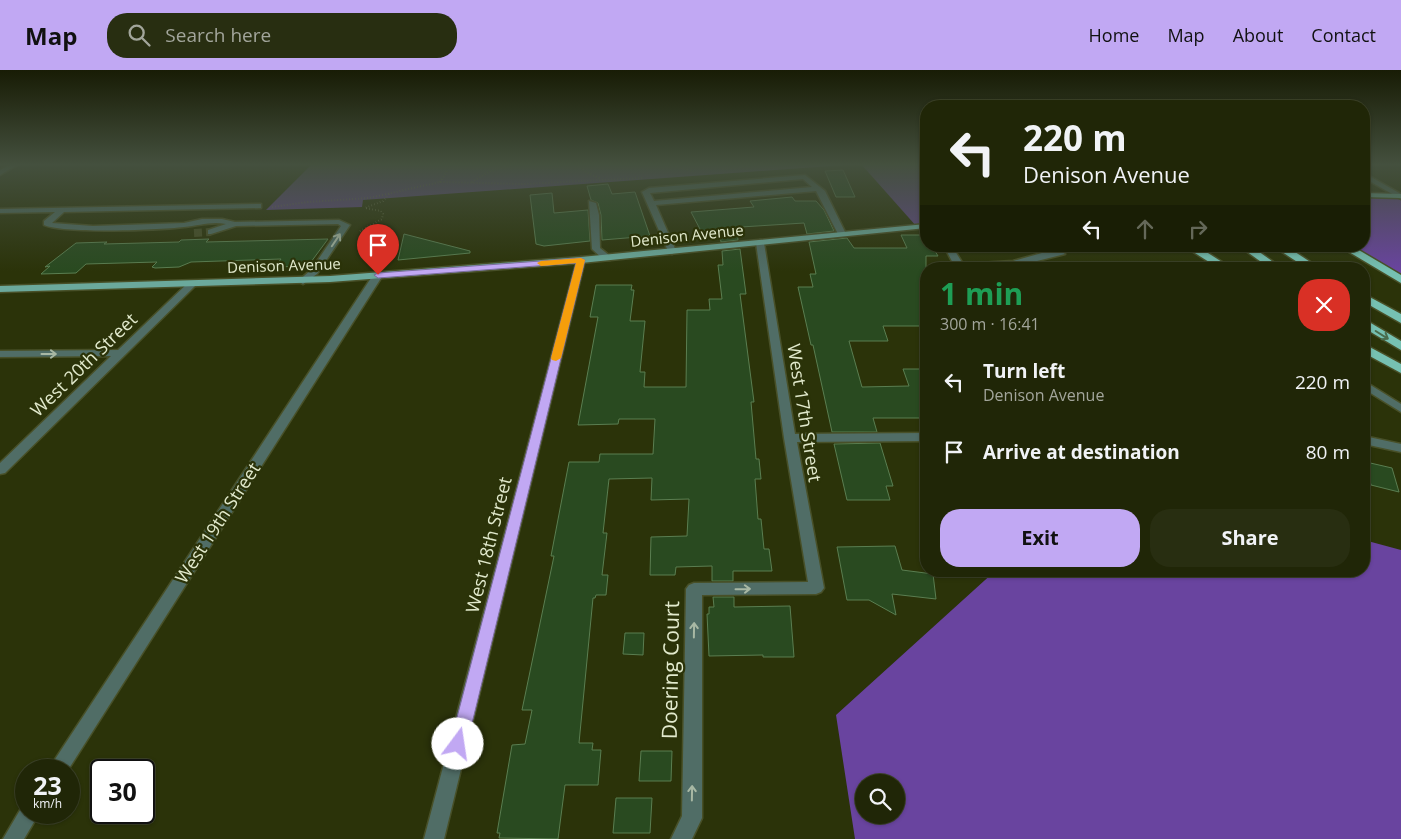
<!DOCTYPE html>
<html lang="en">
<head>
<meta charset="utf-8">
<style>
	body { margin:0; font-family:"Open Sans",sans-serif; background:#282e11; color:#f1f3f6; height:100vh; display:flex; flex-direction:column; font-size:19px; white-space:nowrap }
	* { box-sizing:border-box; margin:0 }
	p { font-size:16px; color:#a2a59b }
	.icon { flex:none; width:28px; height:28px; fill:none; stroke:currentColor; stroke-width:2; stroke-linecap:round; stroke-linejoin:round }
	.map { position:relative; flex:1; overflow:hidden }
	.drawer { position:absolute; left:920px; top:192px; width:450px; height:315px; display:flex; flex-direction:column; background:#202607; border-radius:20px; box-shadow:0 1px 4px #0004,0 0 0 1px #3d4328 }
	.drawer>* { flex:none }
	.hud { position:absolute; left:920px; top:30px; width:450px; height:152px; border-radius:20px; box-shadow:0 1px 4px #0004,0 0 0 1px #3d4328; background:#202607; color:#f1f3f6; overflow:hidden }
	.controls { position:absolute; left:855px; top:704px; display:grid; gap:10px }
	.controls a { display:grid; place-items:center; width:50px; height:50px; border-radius:50%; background:#202607; box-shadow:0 1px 4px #0004,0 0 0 1px #3d4328; font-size:25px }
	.speed { position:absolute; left:15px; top:689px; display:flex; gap:10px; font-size:25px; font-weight:700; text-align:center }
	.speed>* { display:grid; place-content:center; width:65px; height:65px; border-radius:50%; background:#202607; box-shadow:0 1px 4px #0004,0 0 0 1px #3d4328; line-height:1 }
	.speed small { font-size:12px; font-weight:400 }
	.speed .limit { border:2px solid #111; border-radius:8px; background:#fff; color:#111 }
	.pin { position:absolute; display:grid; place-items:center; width:42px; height:42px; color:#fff; margin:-51px -21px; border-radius:50% 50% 50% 0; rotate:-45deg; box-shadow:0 0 5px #0007 }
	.pin .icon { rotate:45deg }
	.me { position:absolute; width:55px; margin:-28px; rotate:14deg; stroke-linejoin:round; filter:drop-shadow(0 0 4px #0008) }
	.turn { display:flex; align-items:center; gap:18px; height:105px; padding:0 20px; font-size:22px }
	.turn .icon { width:65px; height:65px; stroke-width:2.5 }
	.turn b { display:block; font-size:35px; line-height:42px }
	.lanes { display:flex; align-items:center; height:48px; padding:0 20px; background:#0003; justify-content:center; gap:25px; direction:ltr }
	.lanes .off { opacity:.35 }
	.round { display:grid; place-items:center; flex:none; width:52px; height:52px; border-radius:20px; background:#282e11 }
	.summary { display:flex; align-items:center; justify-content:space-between; height:85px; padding:0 20px }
	h1 { font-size:30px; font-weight:700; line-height:38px; color:#1e9e55 }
	.cta { display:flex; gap:10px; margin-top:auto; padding:10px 20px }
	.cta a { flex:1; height:58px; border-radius:20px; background:#c1a8f3; color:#111; font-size:20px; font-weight:700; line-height:58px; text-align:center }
	.cta a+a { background:#282e11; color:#f1f3f6 }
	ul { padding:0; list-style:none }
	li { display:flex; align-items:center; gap:15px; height:70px; padding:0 20px }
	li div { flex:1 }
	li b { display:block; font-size:19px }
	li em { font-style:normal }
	header { display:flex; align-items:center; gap:30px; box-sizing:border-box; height:70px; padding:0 25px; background:#c1a8f3; color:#111 }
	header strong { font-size:24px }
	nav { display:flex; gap:28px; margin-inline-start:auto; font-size:18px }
	.search { width:350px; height:45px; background:#282e11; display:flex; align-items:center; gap:12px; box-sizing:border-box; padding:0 18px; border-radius:20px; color:#a2a59b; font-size:19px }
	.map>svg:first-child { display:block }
</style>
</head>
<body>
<header>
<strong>Map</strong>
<div class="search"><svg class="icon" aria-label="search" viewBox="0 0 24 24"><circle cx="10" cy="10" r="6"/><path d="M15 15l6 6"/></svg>Search here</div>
<nav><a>Home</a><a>Map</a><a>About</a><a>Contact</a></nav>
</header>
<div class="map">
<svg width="1401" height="769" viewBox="0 0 1401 769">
	<rect width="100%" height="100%" fill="#2b3309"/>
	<!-- green -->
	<g fill="#604788">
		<polygon points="312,94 857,94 363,130 362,137 266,140"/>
		<polygon points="861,94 926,94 926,156 917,157"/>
	</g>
	<!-- forest -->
	<g fill="#69449f" fill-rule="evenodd">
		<polygon points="1364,125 1401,126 1401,210 1344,176 1364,176"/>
		<path d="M 1364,470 L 1401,480 L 1401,769 L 855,769 L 836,645 L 995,501 L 1364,501 ZM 864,712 L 896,712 L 896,745 L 864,745 Z"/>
	</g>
	<!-- building -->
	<g fill="#294a20" stroke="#5a7e51">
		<polygon points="843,100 855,127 836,127 825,101"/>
		<polygon points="608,114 612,124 635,122 650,166 602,170 601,145 598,133 591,130 587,116"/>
		<polygon points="552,123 554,143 588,140 590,171 544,176 536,174 530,125"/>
		<polygon points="792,127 795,131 816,131 824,140 834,161 807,164 804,153 741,157 737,159 738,170 721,172 719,159 701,161 691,142 754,137 750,131"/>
		<polygon points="404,164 470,181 470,183 398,190"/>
		<polygon points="901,165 925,165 926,176 932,176 938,186 926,186 926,256 883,256 888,271 849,271 862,317 909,316 903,299 926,299 926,355 922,348 873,348 877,362 832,362 813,275 811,275 798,217 813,217 810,204 816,204 809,172 847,168 854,178 907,178"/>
		<polygon points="209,169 206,172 328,169 308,196 275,197 281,189 191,192 179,197 155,198 152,197 157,192 86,194 76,203 41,204 50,196 45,197 76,173 107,172 104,174 179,172 181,170"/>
		<polygon points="740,179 746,224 740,224 754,332 751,332 756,389 759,389 761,409 755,409 758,449 761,449 764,479 769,479 772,501 733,501 733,511 712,511 712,496 676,497 675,505 650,505 651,467 687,466 689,429 651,430 652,408 609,409 603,463 607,463 602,505 608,505 606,525 596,525 595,528 593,528 579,673 593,673 592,680 601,680 598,715 565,715 558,769 499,768 500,763 497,763 512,675 525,674 532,640 522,640 554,486 551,486 569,392 599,392 600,384 653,384 655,349 619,349 618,354 578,355 598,247 590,247 596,215 632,215 631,220 634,220 630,251 645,251 640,302 645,302 644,317 686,317 687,240 710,240 709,229 722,229 718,195 723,195 722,181"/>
		<polygon points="880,373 893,416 886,416 890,430 847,430 834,374"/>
		<polygon points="1366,392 1392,398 1399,422 1371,415"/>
		<polygon points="895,476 902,500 933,504 936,529 892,524 896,545 869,530 847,530 837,477"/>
		<polygon points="713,527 734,527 734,537 790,536 794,587 763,587 763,585 709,586 707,544 709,544 709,537 714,537"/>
		<polygon points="625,563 644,563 643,585 623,584"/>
		<polygon points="641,681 672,681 671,711 639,711"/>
		<polygon points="616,728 652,728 650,763 613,763"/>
	</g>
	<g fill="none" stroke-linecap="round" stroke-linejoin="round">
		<!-- minor-tunnel -->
		<polyline stroke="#464e26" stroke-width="8" stroke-dasharray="8 4" stroke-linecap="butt" points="194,163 211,162"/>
		<defs>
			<g id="minor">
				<polygon points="11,94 19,94 0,105 0,100"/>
				<polygon points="1364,103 1401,124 1401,129 1364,108"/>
				<path d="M 805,105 L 825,121 L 846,164 L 845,166 L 838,164 L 816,121 L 656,135 L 676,181 L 672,184 L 668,181 L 642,122 L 649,118 ZM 803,109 L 812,117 L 654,131 L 650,123 Z"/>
				<polygon points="923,128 926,128 926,137 922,135"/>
				<polygon points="589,131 596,133 599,145 600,178 610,186 610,190 604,190 592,179"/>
				<path d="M 258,134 L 261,134 L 261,138 L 64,142 L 52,153 L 93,156 L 184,153 L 202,149 L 222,149 L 235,152 L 339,150 L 350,155 L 317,204 L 303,214 L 298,211 L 311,200 L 341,156 L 338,154 L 236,156 L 211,164 L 208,164 L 208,160 L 226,154 C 211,151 198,156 184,157 C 159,160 64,164 44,155 L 44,151 L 55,142 L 0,143 L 0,139 Z"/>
				<polygon points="760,170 764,173 795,364 926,363 926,371 797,372 824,518 821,522 816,524 702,525 702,748 692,769 671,769 682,746 686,519 689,515 694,513 808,512 784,368 756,173"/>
				<polygon points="944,176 952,176 963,194 1013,191 1042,183 1061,181 1065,184 1013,197 956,199"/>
				<polygon points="581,187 585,190 444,769 424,769 577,190"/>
				<polygon points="378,202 383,205 68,700 48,700 373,205"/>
				<polygon points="192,211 197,214 195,216 5,403 0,404 0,393 111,286 0,287 0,281 118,280 189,212"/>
				<polygon points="1364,311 1401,334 1401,342 1364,319"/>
				<polygon points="1364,366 1401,374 1401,382 1364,374"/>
				<polygon points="26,734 26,742 40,742 24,769 3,769 23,735"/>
			</g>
			<g id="major">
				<polygon points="1364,123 1401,124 1401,128 1364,127"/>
				<polygon points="926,154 926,158 581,193 330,212 0,222 0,216 330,206 581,187"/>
			</g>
			<g id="highway">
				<polygon points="1184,176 1197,176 1233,199 1220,199"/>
				<polygon points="1239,176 1251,176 1283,199 1271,199"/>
				<polygon points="1273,176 1286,176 1321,199 1308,199"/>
				<polygon points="1339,176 1352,176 1401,205 1401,213"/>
				<polygon points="1364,224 1401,244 1401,253 1364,232"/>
				<polygon points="1364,249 1401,271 1401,280 1364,258"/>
				<polygon points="1364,274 1401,294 1401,303 1364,283"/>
			</g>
		</defs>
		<!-- minor casing -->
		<use href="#minor" stroke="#485028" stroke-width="3"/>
		<!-- major casing -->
		<use href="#major" stroke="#485028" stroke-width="3"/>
		<!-- highway casing -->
		<use href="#highway" stroke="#485028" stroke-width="3"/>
		<!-- path -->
		<g stroke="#737b56" stroke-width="2" stroke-dasharray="0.5 2.5" stroke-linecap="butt">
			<polyline points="576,94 586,102 601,109"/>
			<polyline points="667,94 696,102"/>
			<polyline points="917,94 923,97"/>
			<polyline points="722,99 760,95"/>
			<polyline points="440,112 447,101"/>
			<polyline points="472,112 490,101 514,94"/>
			<polyline points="272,137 308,132 369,128 440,112 524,114 643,108"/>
			<polyline points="360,161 382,149 383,144 381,141 365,138 383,131 389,124"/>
		</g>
		<!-- minor -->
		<use href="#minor" fill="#506d66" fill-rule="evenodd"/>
		<!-- major -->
		<use href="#major" fill="#6ba99c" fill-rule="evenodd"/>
		<!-- highway -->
		<use href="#highway" fill="#76c1b2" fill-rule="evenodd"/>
	</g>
	<!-- one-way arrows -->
	<defs><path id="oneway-shaft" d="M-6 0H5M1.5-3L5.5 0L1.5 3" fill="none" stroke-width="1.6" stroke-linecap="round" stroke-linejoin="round" transform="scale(1.25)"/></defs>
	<g stroke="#a8b8a4">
		<use href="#oneway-shaft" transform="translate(336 170) rotate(-56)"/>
		<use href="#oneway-shaft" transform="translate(49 284)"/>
		<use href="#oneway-shaft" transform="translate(743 519) rotate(-1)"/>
		<use href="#oneway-shaft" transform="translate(694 560) rotate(-89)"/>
		<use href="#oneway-shaft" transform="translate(692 723) rotate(-89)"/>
	</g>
	<use stroke="#496c4d" href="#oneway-shaft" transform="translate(1382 265) rotate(32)"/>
	<!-- sky -->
	<linearGradient id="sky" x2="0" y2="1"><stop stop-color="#181c05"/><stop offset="0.47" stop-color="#44503e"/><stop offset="1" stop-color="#44503e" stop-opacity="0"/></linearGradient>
	<rect width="1401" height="201" fill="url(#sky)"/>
	<!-- route -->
	<polygon fill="#c1a8f3" stroke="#7d6d9e" points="581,188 585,190 467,674 464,679 458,681 453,679 450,674 576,193 378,208 374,205 378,203"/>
	<!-- slow -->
	<polygon fill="#f59e0b" points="581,188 585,190 561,288 556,291 552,290 551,288 576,193 541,196 537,193 541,191"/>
	<g text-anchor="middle" stroke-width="4.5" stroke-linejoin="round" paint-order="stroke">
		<!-- far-street labels -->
		<g font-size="15" fill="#e2eacd" stroke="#2b3309">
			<text transform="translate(687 166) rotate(-6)" y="5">Denison Avenue</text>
			<text transform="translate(284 196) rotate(-2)" y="5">Denison Avenue</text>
		</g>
		<!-- street labels -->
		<g font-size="18" fill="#e2eacd" stroke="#2b3309">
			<text transform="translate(84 295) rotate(-44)" y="6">West 20th Street</text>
			<text transform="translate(804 343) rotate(81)" y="6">West 17th Street</text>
			<text transform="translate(218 453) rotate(-57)" y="6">West 19th Street</text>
			<text transform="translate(489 475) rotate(-76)" y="6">West 18th Street</text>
		</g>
		<!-- near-street labels -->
		<g font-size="21" fill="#e2eacd" stroke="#2b3309">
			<text transform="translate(671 600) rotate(-89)" y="7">Doering Court</text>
		</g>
	</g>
</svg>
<div class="controls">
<a><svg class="icon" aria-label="search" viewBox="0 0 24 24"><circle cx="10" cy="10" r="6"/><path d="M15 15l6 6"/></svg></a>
</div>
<div class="speed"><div>23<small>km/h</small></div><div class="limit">30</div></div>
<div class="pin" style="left:378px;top:205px;background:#d93025"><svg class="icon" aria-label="arrive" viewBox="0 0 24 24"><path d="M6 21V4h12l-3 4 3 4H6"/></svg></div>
<svg class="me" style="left:458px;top:674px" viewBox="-20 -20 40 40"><circle r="19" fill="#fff"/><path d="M0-13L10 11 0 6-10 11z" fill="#c1a8f3"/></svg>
<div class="hud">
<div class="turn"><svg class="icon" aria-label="left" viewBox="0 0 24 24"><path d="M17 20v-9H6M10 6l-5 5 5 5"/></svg><div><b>220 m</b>Denison Avenue</div></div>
<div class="lanes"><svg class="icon" aria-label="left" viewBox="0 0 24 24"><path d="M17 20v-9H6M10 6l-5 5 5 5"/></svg><svg class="icon off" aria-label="ahead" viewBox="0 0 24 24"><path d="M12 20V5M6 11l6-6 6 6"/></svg><svg class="icon off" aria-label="right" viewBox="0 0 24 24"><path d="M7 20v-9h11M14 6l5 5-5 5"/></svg></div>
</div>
<section class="drawer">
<div class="summary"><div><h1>1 min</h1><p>300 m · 16:41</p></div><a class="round" style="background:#d93025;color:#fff"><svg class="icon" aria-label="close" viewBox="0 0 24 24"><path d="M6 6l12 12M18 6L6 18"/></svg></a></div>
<ul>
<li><svg class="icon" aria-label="left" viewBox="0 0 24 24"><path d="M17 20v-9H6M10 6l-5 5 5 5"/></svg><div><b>Turn left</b><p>Denison Avenue</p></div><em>220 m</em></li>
<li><svg class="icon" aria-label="arrive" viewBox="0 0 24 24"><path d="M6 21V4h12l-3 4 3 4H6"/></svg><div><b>Arrive at destination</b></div><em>80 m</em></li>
</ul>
<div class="cta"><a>Exit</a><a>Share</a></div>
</section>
</div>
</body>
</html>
